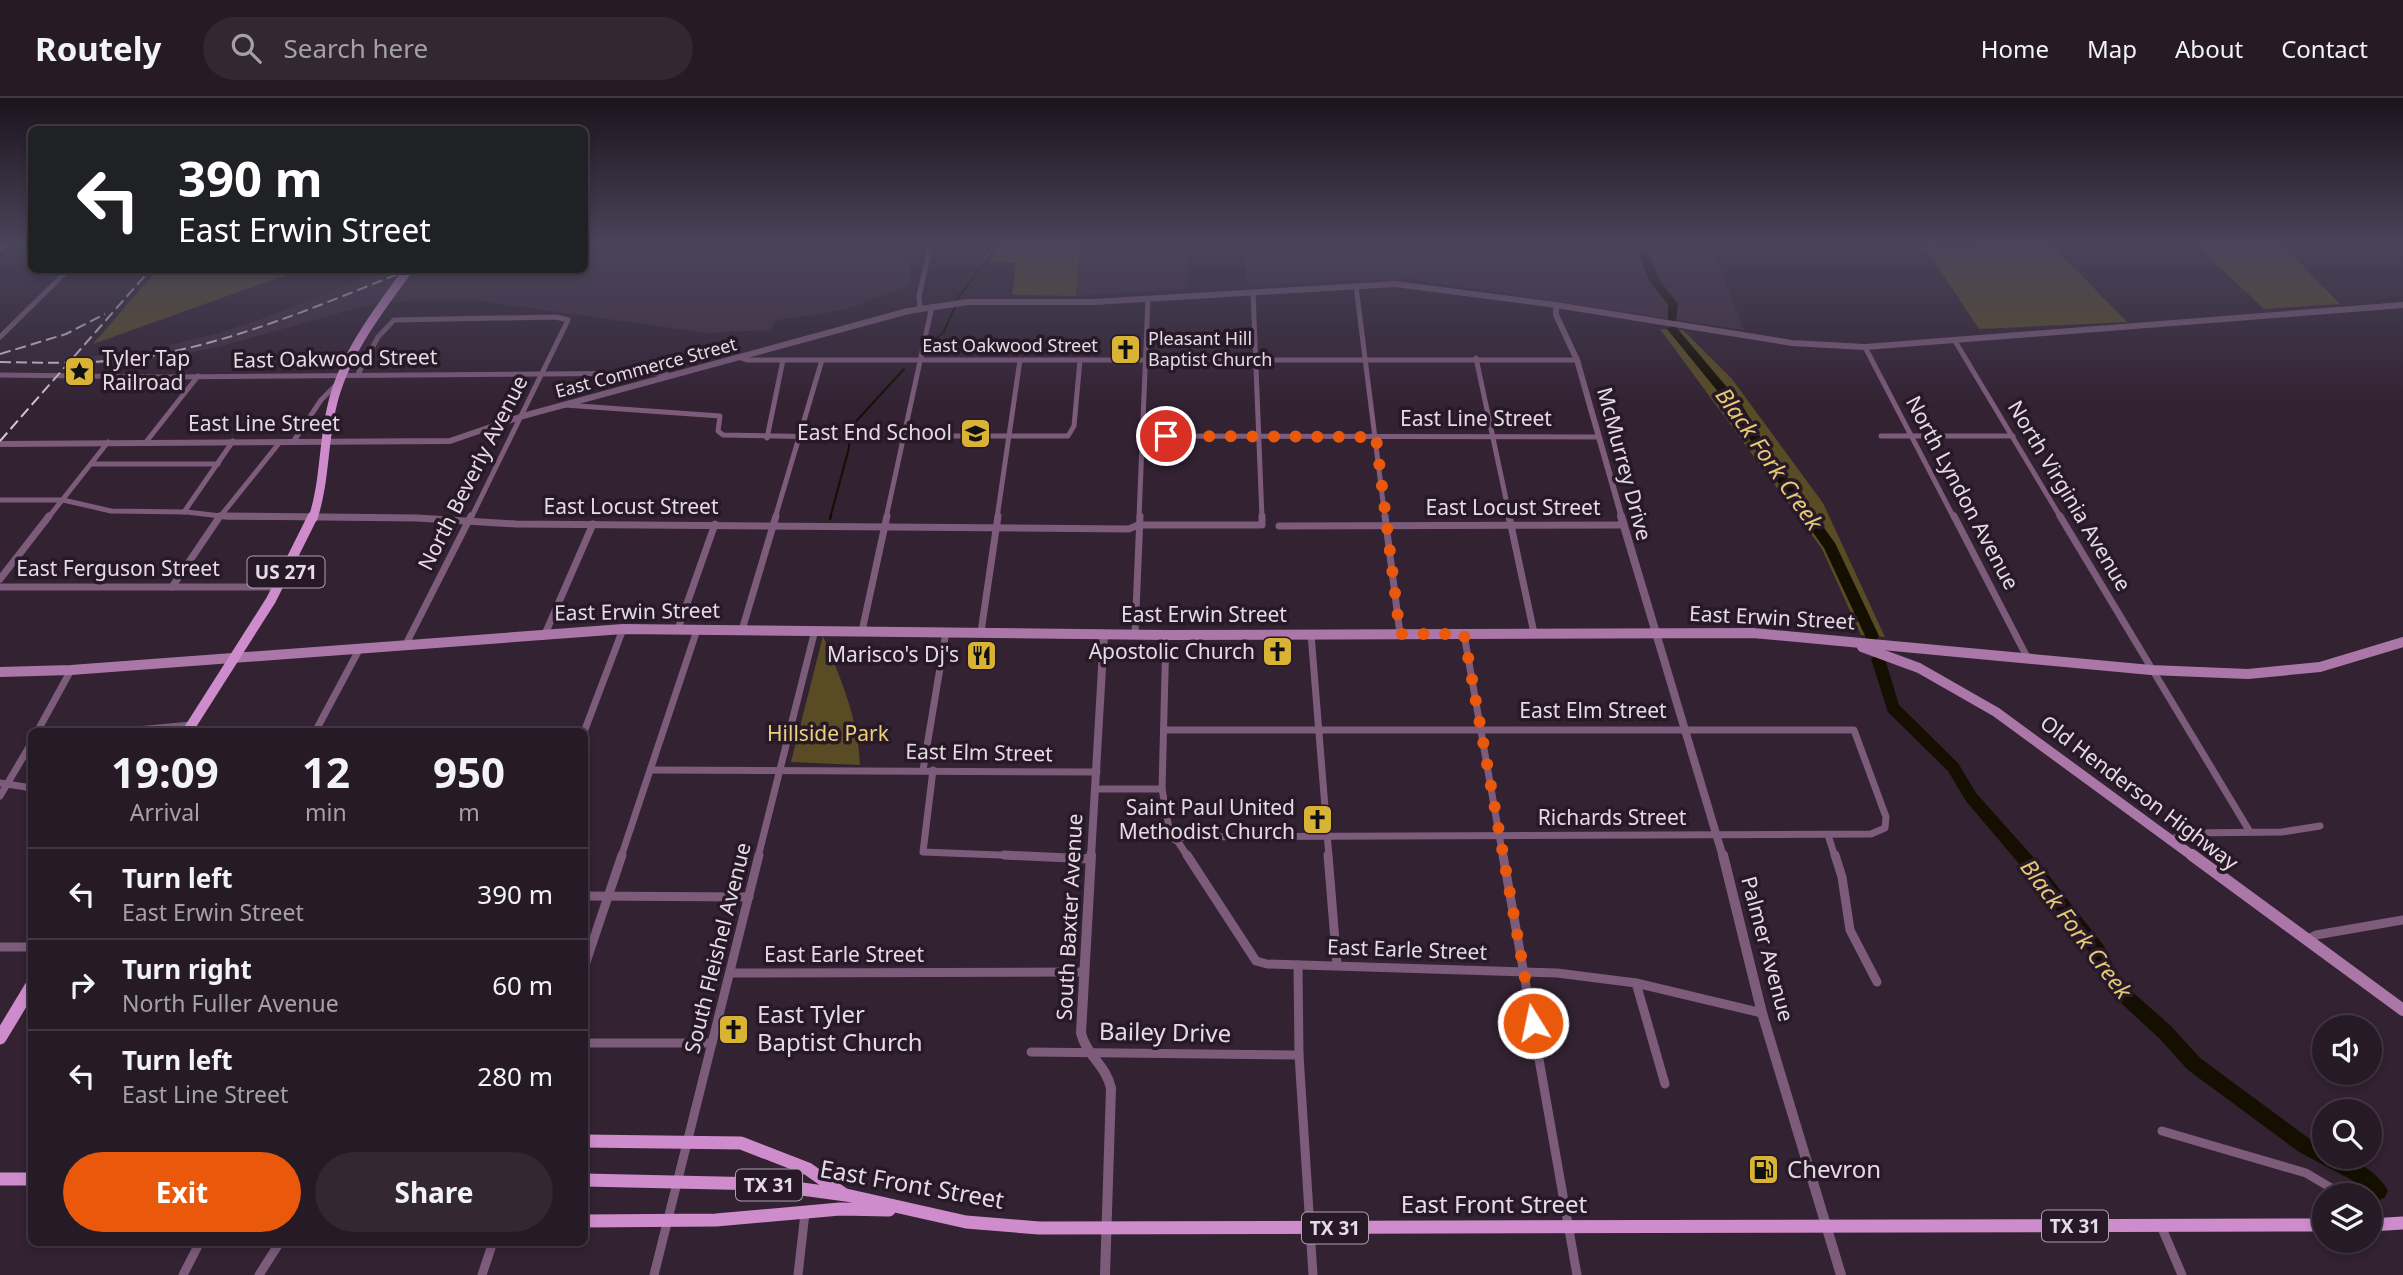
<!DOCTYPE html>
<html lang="en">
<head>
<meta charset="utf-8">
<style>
	body { margin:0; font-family:"Noto Sans",sans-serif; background:#322732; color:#f1f3f6; height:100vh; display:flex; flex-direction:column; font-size:26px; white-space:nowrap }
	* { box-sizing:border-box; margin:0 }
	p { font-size:23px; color:#a4a1a7 }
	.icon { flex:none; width:38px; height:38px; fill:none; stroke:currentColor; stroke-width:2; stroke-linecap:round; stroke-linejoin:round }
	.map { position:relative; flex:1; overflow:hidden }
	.details { position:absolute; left:28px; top:630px; width:560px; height:518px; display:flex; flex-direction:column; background:#261a26; border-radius:10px; box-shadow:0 4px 10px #0003,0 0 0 2px #423843 }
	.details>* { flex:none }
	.hud { position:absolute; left:28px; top:28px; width:560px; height:147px; border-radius:10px; box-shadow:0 4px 10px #0003,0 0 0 2px #423843; background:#202124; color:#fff; overflow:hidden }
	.buttons { position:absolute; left:2312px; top:917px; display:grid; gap:14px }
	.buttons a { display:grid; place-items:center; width:70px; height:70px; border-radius:50%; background:#261a26; box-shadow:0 4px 10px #0003,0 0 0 2px #423843; font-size:35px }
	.pin { position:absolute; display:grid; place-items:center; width:60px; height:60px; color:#fff; margin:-30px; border:4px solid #fff; border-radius:50%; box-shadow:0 2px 7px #0007 }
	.me { position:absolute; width:77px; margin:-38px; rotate:350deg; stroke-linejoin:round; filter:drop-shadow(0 0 5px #0008) }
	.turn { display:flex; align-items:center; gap:24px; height:147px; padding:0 35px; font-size:32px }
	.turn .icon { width:91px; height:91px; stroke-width:2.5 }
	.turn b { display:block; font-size:49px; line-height:60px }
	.eta { display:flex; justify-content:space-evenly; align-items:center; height:119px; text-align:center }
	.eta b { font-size:42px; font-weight:700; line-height:49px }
	.cta { display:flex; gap:14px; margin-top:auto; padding:14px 35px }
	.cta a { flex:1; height:80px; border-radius:42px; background:#ea580c; color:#fff; font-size:28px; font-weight:700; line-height:80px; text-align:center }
	.cta a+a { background:#322732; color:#f1f3f6 }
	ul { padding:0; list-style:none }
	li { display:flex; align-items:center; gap:21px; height:91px; padding:0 35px; border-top:2px solid #423843 }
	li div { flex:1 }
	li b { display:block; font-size:26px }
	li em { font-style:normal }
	header { display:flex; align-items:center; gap:42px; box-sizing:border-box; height:98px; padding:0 35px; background:#261a26; border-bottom:2px solid #423843 }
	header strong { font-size:33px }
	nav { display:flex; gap:38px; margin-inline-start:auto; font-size:24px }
	.search { width:490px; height:63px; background:#322732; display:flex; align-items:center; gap:18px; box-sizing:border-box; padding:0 24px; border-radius:38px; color:#a4a1a7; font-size:26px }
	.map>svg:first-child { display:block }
</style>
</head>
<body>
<header>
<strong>Routely</strong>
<div class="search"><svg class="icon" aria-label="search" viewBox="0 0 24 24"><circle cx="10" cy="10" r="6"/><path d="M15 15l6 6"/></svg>Search here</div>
<nav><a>Home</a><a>Map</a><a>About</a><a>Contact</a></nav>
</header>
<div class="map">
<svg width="2403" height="1177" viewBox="0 0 2403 1177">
	<rect width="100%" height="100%" fill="#322232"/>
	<!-- built -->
	<g fill="#422d41">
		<polygon points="585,145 914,145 908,188 852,209 822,216 776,222 770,232 706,235 473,202 427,201 372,206 221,248 175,258 125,265 71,267 77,260 144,253 216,236 264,220 385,172 584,172"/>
		<polygon points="1080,145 1221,145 1221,157 1189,158 1187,191 1076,198"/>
		<polygon points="1245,145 1711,145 1744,232 1409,181 1247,187"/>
	</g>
	<!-- green -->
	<g fill="#594c24">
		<polygon points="995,145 1080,145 1076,198 1012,197 1016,165 982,162"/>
		<polygon points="1922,145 1974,148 1973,145 2068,145 2051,146 2127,224 1979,231"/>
		<polygon points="2194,145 2280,145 2340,206 2264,211"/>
		<polygon points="157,172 300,172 93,246"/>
		<polygon points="1660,231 1683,232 1732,281 1823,405 1885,539 1861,537 1822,451"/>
		<path d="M 823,538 C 841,581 858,620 860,667 L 791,664 Z"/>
	</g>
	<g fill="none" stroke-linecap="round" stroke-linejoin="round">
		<!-- stream-far1 -->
		<g stroke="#140f01" stroke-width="2">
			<polyline points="957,201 1000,145"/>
			<polyline points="929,246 943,235 955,209"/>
			<polyline points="830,420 849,350 849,331 904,271"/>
		</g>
		<!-- stream -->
		<polyline stroke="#140f01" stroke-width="2.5" points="830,421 831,418"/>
		<!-- river -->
		<g fill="#140f01" fill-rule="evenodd">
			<polygon points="1634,145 1644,145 1660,183 1678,206 1676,224 1668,224 1668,206 1650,184"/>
			<polygon points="1672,228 1676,229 1742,307 1769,354 1835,445 1879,538 1877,542 1867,542 1824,450 1760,359 1733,312 1667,231"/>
			<path d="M 1878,556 L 1885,561 L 1899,607 L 1958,665 L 1976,695 L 2043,770 L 2104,848 L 2121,884 L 2171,928 L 2200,960 L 2311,1042 L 2324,1048 L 2324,1059 C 2330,1059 2336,1058 2342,1059 C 2357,1061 2382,1079 2388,1093 L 2385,1099 L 2379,1102 L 2352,1082 L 2299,1054 L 2188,972 L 2159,940 L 2109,894 L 2092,858 L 2031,780 L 1966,703 L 1948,673 L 1888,614 L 1871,561 Z"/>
		</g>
		<!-- minor-far2 -->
		<g stroke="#7c5b7b" stroke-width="5">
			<polyline points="1356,188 1385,420"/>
			<polyline points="1253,194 1262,420"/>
			<polyline points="920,210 919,198 931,145"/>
			<polyline points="0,239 68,172"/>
			<polyline points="1955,243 2061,420"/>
			<polyline points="1865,249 1954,420"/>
			<polyline points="738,259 747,262 1577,262"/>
			<polyline points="1476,260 1510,420"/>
			<polyline points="358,276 378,239 394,222 556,219 568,222 471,420"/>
			<polyline points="0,277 166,279 662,275 671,278"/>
			<polyline points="565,307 720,318 718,333 723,337 829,339"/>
			<polyline points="904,338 1068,338 1074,328 1080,262"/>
			<polyline points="1142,338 1599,339"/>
			<polyline points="1881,338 2013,338"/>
			<polyline points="767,340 783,262"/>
			<polyline points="146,344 198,278"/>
			<polyline points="293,344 321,302 337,286"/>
			<polyline points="92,366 218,366"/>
			<polyline points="0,402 63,402 111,413 187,414 229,419 419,420"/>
			<polyline points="184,414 233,343"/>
			<polyline points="48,420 108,344"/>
			<polyline points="219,420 280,344"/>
			<polyline points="775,420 822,262"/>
			<polyline points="886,420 932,208"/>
			<polyline points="997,420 1020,262"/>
			<polyline points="1139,420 1148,200"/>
		</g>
		<!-- minor-far1 -->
		<g stroke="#7c5b7b" stroke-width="7">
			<polyline points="224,418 417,420 516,426 1129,431 1138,427 1262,427 1262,418"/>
			<polyline points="1385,418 1400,536"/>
			<polyline points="1509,418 1534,535"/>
			<polyline points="1954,418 2027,559"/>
			<polyline points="2060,418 2250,734"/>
			<polyline points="1279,428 1622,427"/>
			<polyline points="0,481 49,418"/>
			<polyline points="0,489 277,489"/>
			<polyline points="172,489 220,418"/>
			<polyline points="678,531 715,426"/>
			<polyline points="742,532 776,418"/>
			<polyline points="862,533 887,418"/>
			<polyline points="981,534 998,418"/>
			<polyline points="545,536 593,426"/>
			<polyline points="1135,536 1140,418"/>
			<polyline points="1311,536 1329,759"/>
			<polyline points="1464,536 1503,759"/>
			<polyline points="1166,537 1162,691 1169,730 1188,759"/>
			<polyline points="406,546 471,418"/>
			<polyline points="1164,632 1854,632 1886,719 1885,730 1871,736 1184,739 1175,742"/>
			<polyline points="37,634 71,572"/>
			<polyline points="115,634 191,627"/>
			<polyline points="315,634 360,550"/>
			<polyline points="584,634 623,531"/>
			<polyline points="651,672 1097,674"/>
			<polyline points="923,672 946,534"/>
			<polyline points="933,672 923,754 1046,759"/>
			<polyline points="0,685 32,690"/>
			<polyline points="1096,691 1162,691"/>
			<polyline points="0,698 32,644"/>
			<polyline points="1828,737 1835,759"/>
			<polyline points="2169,742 2188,735 2282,734 2320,728"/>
			<polyline points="621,759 697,532"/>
			<polyline points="758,759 815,532"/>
		</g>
		<!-- minor -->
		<g stroke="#7c5b7b" stroke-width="9">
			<polyline points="1004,757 1090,761"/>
			<polyline points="1187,757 1256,863 1267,866 1557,875 1636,885 1762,915"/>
			<polyline points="1328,757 1337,867"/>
			<polyline points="1503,757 1577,1177"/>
			<polyline points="1835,757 1842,779 1850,832 1877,884"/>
			<polyline points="584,798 749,799"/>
			<polyline points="2307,842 2316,837 2403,822"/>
			<polyline points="0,849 32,849"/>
			<polyline points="1298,867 1299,957 1313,1177"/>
			<polyline points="584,870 622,757"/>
			<polyline points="730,875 1084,874"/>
			<polyline points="1636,885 1665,986"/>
			<polyline points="584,945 712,945"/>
			<polyline points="1031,954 1299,957"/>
			<polyline points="2162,1033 2306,1075 2343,1097"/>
			<polyline points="2161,1128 2182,1177"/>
			<polyline points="183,1177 200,1144"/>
			<polyline points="259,1177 280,1144"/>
			<polyline points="482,1177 493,1144"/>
			<polyline points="654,1177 759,757"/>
			<polyline points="798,1177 805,1115"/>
		</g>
		<!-- tertiary-far2 -->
		<g stroke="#7c5b7b" stroke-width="6">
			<polyline points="1556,207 1556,217 1577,262 1622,420"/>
			<polyline points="0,346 450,343 523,318 908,213 968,204 1094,204 1395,186 1556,207 1792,245 1865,249 2403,207"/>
		</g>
		<!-- tertiary-far1 -->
		<g stroke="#7c5b7b" stroke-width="8">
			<polyline points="1621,418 1723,759"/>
			<polyline points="1091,759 1104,536"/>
		</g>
		<!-- tertiary -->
		<g stroke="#7c5b7b" stroke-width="10">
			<path d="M 1091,757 L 1081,935 C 1086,957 1106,967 1111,990 L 1105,1177"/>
			<polyline points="1723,757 1762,915 1841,1177"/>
		</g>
		<!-- secondary-far1 -->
		<g stroke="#ab77a9" stroke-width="10">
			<polyline points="1862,549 1919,570 1996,614 2194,759"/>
			<polyline points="0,574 71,572 623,531 1166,537 1753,535 2151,572 2248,576 2320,569 2403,544"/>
		</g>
		<!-- secondary -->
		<polyline stroke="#ab77a9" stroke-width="12" points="2192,757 2403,912"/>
		<!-- primary-far2 -->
		<g stroke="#cf8ccd" stroke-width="9">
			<polyline points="0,148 3,145"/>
			<path d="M 313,420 C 325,384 323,345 332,308 C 343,258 378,213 408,172"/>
		</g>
		<!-- primary-far1 -->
		<polyline stroke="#cf8ccd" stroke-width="10" points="187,634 271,502 313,418"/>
		<!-- primary -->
		<g stroke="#cf8ccd" stroke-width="13">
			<polyline points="0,940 32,887"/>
			<polyline points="584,1043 741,1045 808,1071 842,1095"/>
			<polyline points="0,1081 32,1081"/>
			<polyline points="584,1082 765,1086 846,1097 966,1124 1039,1130 2324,1127"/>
			<polyline points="584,1123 716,1122 840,1111 889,1112"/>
			<polyline points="2370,1127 2403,1125"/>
		</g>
		<!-- rail -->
		<g stroke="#d3c8d3" stroke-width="2" stroke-dasharray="11 5" stroke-linecap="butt">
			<polyline points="0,256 66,236 105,216"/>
			<path d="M 0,264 C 48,265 97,266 144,259 C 236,244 322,206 408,172"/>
			<polyline points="0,343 150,172"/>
		</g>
	</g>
	<!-- sky -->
	<linearGradient id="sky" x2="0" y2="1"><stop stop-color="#1c131c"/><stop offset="0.47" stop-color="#49445a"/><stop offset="1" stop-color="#49445a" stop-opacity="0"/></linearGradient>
	<rect width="2403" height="310" fill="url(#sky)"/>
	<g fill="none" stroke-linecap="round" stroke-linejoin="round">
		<!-- route -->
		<polyline stroke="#ea580c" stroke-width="12" stroke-dasharray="0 21.6" points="1166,338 1376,339 1400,536 1464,536 1533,925"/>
	</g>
	<!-- icons -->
	<defs>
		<symbol id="church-square" viewBox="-11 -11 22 22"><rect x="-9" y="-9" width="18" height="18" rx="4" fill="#d9b334" stroke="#281928"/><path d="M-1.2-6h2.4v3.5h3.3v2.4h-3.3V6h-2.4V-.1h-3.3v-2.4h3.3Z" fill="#111"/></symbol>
		<symbol id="sight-square" viewBox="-11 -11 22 22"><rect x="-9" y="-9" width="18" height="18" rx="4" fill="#d9b334" stroke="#281928"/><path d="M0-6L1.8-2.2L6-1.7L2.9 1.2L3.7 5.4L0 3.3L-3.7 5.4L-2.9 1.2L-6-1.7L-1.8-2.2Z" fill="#111"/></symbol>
		<symbol id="school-square" viewBox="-11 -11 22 22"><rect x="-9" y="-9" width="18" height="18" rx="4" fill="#d9b334" stroke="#281928"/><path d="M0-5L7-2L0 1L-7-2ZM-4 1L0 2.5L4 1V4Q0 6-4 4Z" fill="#111"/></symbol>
		<symbol id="restaurant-square" viewBox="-11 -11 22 22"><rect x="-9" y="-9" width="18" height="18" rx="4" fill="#d9b334" stroke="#281928"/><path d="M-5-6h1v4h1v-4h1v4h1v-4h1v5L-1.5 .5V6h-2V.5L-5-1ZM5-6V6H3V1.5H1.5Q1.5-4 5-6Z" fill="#111"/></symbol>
		<symbol id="fuel-square" viewBox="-11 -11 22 22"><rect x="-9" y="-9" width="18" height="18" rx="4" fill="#d9b334" stroke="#281928"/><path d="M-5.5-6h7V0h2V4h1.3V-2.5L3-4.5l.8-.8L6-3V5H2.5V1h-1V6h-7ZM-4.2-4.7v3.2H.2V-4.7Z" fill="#111"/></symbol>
	</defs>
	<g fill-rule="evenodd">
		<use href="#church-square" x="1108" y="234" width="35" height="35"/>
		<use href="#sight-square" x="62" y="256" width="35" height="35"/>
		<use href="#school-square" x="958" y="318" width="35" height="35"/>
		<use href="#church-square" x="1260" y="536" width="35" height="35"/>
		<use href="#restaurant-square" x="964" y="540" width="35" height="35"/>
		<use href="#church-square" x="1300" y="704" width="35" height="35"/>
		<use href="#church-square" x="716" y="914" width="35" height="35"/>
		<use href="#fuel-square" x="1746" y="1054" width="35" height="35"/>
	</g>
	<g text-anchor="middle" stroke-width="7" stroke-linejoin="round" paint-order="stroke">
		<!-- far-poi labels -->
		<g font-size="18" fill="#e5dbe5" stroke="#281928" text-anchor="start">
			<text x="1148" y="247">Pleasant Hill<tspan x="1148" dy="21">Baptist Church</tspan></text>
		</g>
		<!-- far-street labels -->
		<g font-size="18" fill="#e5dbe5" stroke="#281928">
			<text x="1010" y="254">East Oakwood Street</text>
			<text transform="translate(646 270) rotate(-15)" y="6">East Commerce Street</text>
		</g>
		<!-- shield labels -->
		<g fill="#281928" stroke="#aca1ac" stroke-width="2">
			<rect x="247.5" y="458.5" width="77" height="31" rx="5"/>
			<rect x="736" y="1071.5" width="66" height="31" rx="5"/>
			<rect x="2042" y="1112.5" width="66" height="31" rx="5"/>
			<rect x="1302" y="1114.5" width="66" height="31" rx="5"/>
		</g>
		<g font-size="19" font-weight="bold" fill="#e5dbe5">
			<text x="286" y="481">US 271</text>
			<text x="769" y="1094">TX 31</text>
			<text x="2075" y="1135">TX 31</text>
			<text x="1335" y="1137">TX 31</text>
		</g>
		<!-- poi labels -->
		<g font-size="21" fill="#e5dbe5" stroke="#281928" text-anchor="end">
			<text x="102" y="268" text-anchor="start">Tyler Tap<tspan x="102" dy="24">Railroad</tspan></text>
			<text x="952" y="342">East End School</text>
			<text x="1255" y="561">Apostolic Church</text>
			<text x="959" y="564">Marisco's Dj's</text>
			<text x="1295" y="717">Saint Paul United<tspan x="1295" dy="24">Methodist Church</tspan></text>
		</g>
		<!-- street labels -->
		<g font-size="21" fill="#e5dbe5" stroke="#281928">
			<text transform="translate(335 261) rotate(-1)" y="7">East Oakwood Street</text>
			<text x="1476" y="328">East Line Street</text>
			<text x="264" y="333">East Line Street</text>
			<text transform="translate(1624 366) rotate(75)" y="7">McMurrey Drive</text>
			<text transform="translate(473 375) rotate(-63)" y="7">North Beverly Avenue</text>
			<text transform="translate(1962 395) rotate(62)" y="7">North Lyndon Avenue</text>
			<text transform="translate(2069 398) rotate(59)" y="7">North Virginia Avenue</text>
			<text x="631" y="416">East Locust Street</text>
			<text x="1513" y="417">East Locust Street</text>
			<text x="118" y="478">East Ferguson Street</text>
			<text transform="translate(637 514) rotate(-1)" y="7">East Erwin Street</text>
			<text x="1204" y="524">East Erwin Street</text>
			<text transform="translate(1772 520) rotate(3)" y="7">East Erwin Street</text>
			<text x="1593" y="620">East Elm Street</text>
			<text transform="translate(979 655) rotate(1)" y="7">East Elm Street</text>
			<text transform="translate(2139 695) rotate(37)" y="7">Old Henderson Highway</text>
			<text x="1612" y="727">Richards Street</text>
			<text transform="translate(1070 819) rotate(-87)" y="7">South Baxter Avenue</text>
			<text transform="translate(718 850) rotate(-76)" y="7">South Fleishel Avenue</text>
			<text transform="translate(1767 851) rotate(75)" y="7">Palmer Avenue</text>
			<text transform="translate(1407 852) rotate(2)" y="7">East Earle Street</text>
			<text x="844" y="864">East Earle Street</text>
		</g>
		<!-- park labels -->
		<g font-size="21" fill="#ecd07c" stroke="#281928">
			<text x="828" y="643">Hillside Park</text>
		</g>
		<!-- water labels -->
		<g font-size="23" font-style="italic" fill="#e4c873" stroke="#281928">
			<text transform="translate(1769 361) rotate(55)" y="8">Black Fork Creek</text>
			<text transform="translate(2076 831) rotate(53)" y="8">Black Fork Creek</text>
		</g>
		<!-- near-poi labels -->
		<g font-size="24" fill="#e5dbe5" stroke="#281928" text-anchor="start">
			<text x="757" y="925">East Tyler<tspan x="757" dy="28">Baptist Church</tspan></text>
			<text x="1787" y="1080">Chevron</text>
		</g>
		<!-- near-street labels -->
		<g font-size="24" fill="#e5dbe5" stroke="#281928">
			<text transform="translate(1165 935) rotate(1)" y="8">Bailey Drive</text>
			<text transform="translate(912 1087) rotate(10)" y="8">East Front Street</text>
			<text x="1494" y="1115">East Front Street</text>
		</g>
	</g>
</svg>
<div class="buttons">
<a><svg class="icon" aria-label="sound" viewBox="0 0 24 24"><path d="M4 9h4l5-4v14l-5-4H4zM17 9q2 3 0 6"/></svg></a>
<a><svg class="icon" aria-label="search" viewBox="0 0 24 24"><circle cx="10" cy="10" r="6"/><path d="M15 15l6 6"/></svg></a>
<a><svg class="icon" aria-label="layers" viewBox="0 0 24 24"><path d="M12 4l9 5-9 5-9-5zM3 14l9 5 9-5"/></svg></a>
</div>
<div class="pin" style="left:1166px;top:338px;background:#d93025"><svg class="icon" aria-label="arrive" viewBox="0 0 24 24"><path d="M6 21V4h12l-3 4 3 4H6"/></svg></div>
<svg class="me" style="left:1533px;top:925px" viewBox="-20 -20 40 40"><circle r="17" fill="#ea580c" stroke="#fff" stroke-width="3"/><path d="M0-11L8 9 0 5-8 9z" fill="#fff"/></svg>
<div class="hud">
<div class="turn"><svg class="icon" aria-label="left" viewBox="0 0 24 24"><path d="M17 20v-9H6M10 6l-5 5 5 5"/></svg><div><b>390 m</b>East Erwin Street</div></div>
</div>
<section class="details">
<div class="eta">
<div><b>19:09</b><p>Arrival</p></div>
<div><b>12</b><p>min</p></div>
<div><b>950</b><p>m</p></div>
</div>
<ul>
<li><svg class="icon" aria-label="left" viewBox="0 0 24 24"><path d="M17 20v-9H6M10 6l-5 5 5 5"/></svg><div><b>Turn left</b><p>East Erwin Street</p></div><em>390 m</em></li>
<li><svg class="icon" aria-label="right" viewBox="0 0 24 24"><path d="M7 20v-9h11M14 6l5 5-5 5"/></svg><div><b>Turn right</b><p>North Fuller Avenue</p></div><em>60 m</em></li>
<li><svg class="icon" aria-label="left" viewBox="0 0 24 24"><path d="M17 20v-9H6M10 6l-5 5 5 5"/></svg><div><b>Turn left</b><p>East Line Street</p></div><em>280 m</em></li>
</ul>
<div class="cta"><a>Exit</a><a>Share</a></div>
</section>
</div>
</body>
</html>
